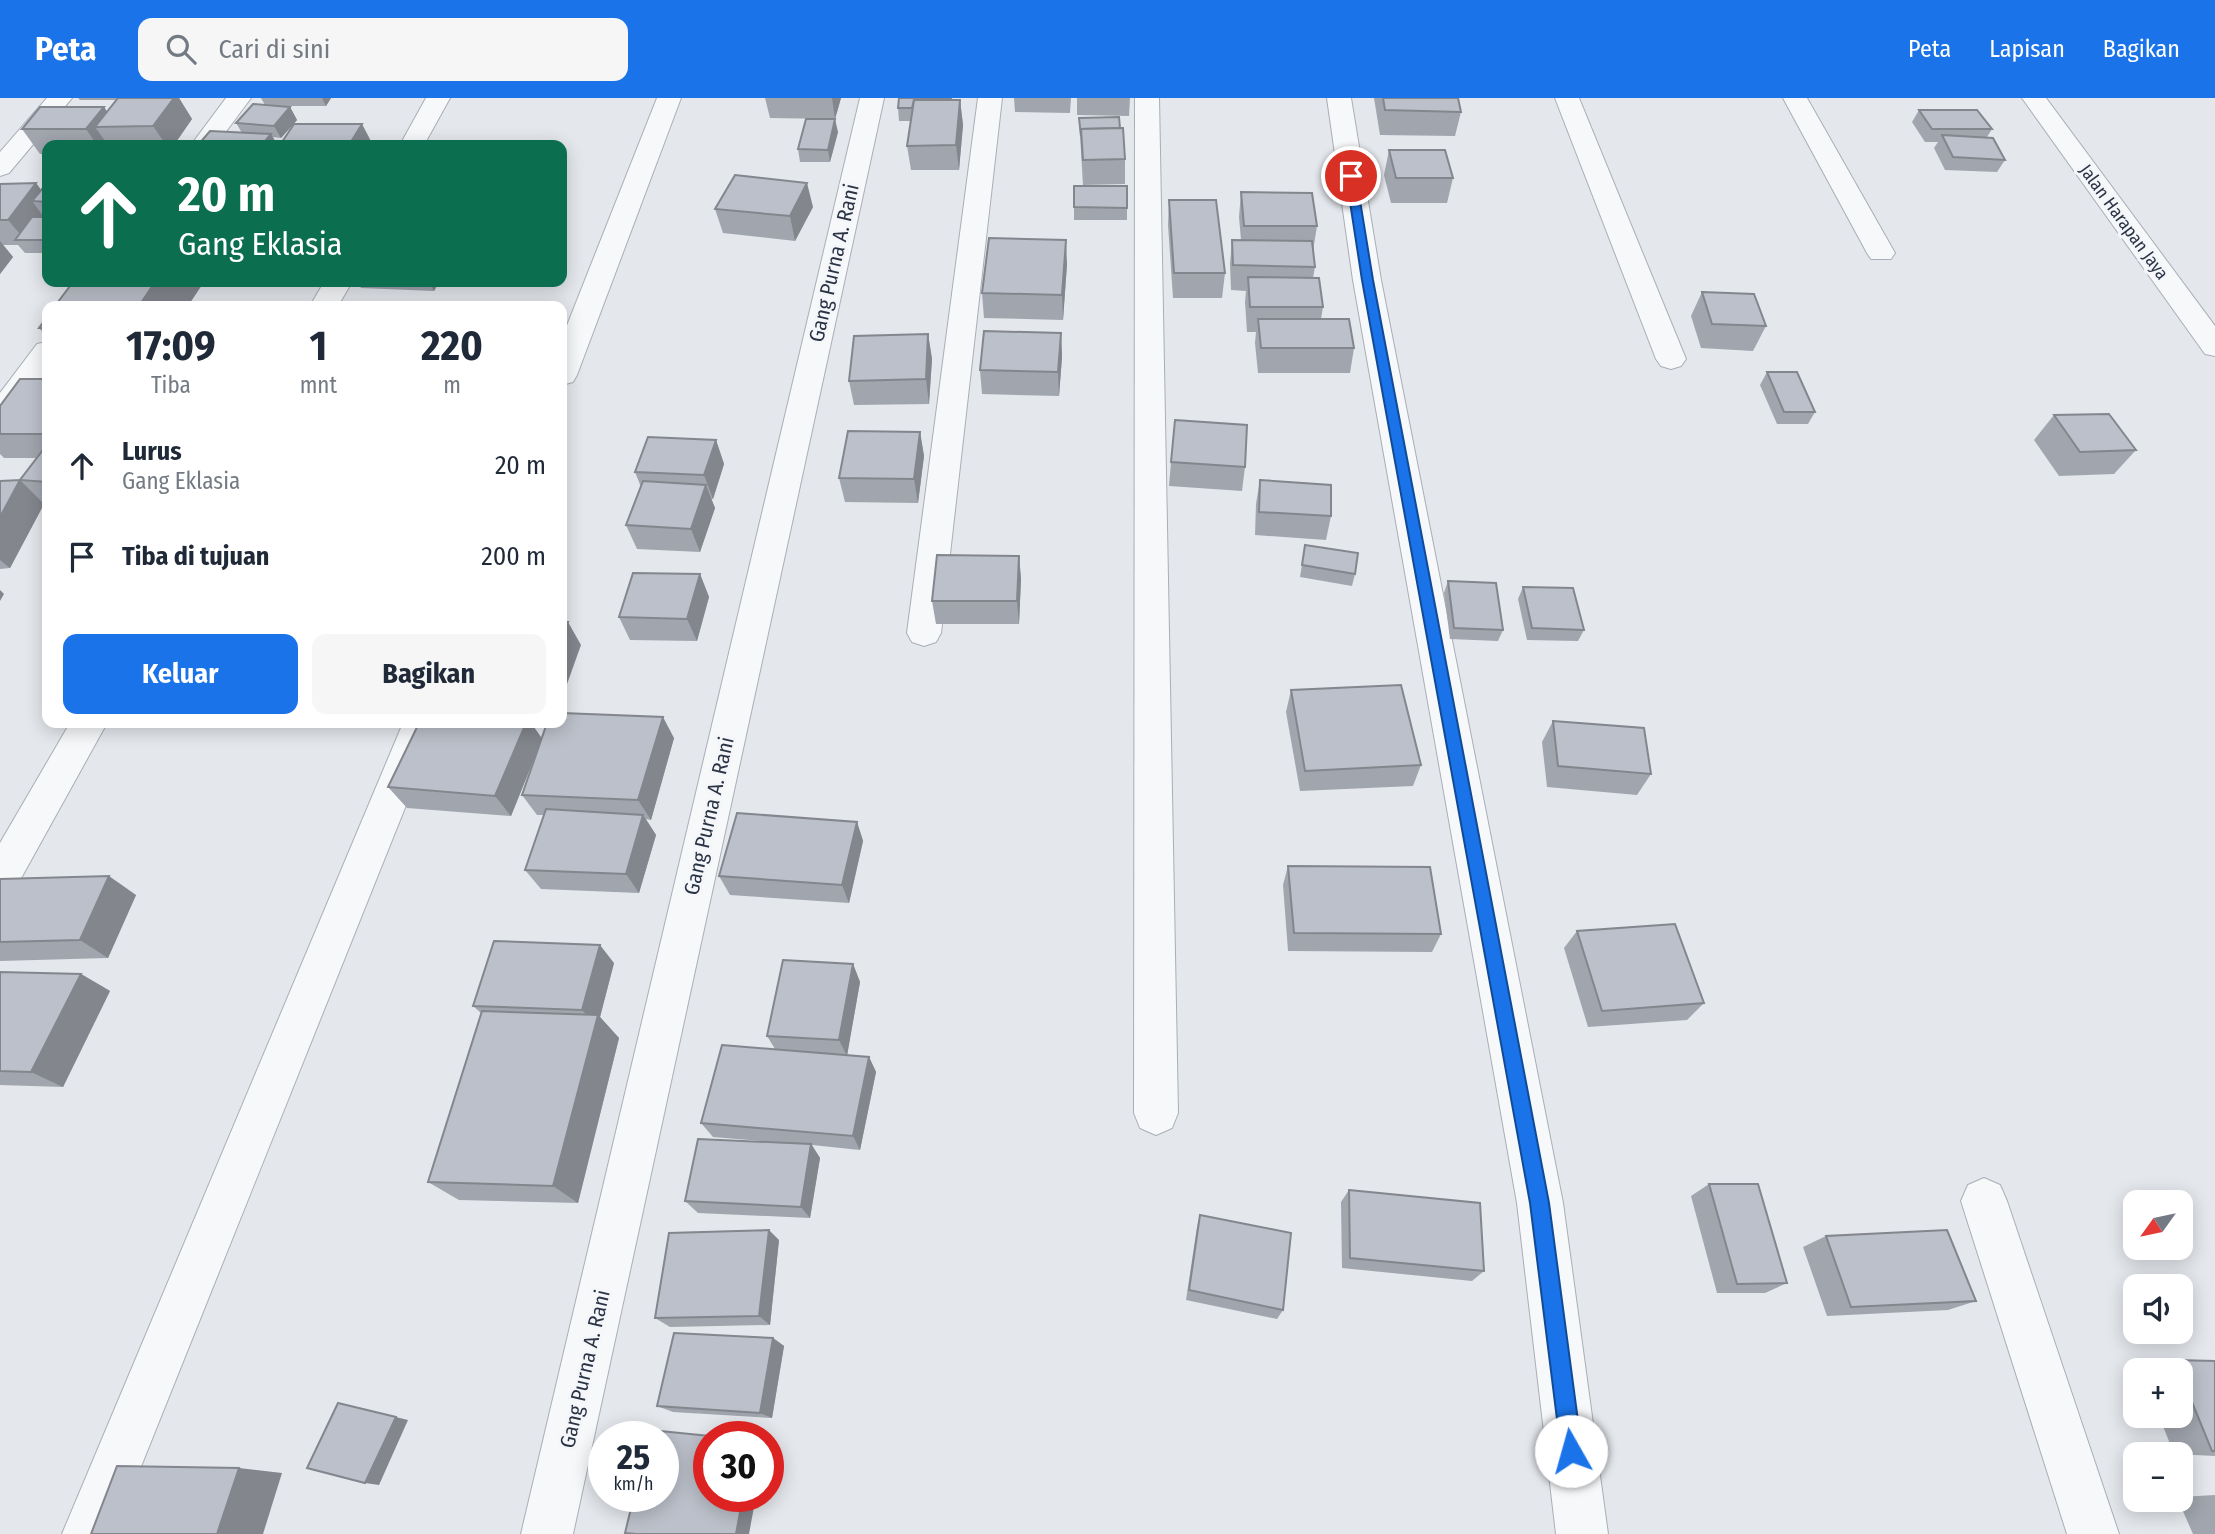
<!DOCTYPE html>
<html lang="id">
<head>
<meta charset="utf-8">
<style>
	body { margin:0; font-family:"Fira Sans Condensed",sans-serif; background:#f6f6f7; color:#1f2937; height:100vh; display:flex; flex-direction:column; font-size:26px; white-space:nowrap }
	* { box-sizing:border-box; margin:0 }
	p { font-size:23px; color:#747a83 }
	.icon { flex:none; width:38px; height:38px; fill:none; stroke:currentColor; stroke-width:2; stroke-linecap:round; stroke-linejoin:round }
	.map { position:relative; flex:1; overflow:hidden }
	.details { position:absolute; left:42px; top:203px; width:525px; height:427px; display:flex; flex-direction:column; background:#fff; border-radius:14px; box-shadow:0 4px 18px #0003 }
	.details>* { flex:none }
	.guide { position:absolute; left:42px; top:42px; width:525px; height:147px; border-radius:14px; box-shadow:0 4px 18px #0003; background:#0b6e4f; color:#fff; overflow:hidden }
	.needle { width:46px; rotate:237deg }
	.controls { position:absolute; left:2123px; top:1092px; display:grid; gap:14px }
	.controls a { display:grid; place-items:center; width:70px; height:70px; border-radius:14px; background:#fff; box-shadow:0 4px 18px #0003; font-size:35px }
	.speed { position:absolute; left:588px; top:1323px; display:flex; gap:14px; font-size:35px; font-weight:700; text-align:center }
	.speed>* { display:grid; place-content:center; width:91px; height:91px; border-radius:50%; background:#fff; box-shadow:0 4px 18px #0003; line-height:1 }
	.speed small { font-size:18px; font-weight:400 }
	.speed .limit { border:10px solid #d22; background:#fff; color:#111 }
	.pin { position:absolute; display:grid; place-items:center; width:60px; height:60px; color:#fff; margin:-30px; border:4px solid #fff; border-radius:50%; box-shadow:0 2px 7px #0007 }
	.me { position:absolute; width:77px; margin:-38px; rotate:353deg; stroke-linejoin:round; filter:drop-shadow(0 0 5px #0008) }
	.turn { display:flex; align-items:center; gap:24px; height:147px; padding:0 21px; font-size:32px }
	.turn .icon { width:91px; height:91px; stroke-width:2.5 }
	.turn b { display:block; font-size:49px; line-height:60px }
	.eta { display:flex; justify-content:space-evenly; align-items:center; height:119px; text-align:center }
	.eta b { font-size:42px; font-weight:700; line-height:49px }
	.primary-button { display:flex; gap:14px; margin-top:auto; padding:14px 21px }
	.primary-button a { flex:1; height:80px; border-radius:14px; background:#1a73e8; color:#fff; font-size:28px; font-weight:700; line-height:80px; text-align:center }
	.primary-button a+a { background:#f6f6f7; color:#1f2937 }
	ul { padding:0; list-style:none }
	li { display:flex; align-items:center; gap:21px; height:91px; padding:0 21px }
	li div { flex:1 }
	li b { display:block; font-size:26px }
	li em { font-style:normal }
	header { display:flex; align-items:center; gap:42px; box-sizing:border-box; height:98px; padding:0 35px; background:#1a73e8; color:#fff }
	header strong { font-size:33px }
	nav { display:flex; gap:38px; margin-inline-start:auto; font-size:24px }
	.search { width:490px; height:63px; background:#f6f6f7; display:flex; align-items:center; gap:18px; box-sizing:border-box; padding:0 24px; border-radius:14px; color:#747a83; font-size:26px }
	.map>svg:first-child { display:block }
</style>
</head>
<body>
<header>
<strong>Peta</strong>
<div class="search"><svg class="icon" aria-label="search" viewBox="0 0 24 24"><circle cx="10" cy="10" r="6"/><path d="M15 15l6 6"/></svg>Cari di sini</div>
<nav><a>Peta</a><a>Lapisan</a><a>Bagikan</a></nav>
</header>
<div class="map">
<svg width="2215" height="1436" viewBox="0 0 2215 1436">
	<rect width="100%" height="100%" fill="#e4e7ec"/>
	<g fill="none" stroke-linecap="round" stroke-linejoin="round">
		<defs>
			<g id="minor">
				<polygon points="47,0 72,0 9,75 0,78 0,54"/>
				<polygon points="226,0 251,0 216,47 191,47"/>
				<polygon points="426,0 450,0 424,47 400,47"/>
				<polygon points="657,0 681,0 577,277 573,284 562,287 562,240"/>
				<polygon points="860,0 884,0 573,1436 521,1436"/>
				<polygon points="978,0 1002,0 941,535 936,544 924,548 912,544 907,535"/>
				<polygon points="1135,0 1159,0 1178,1015 1172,1030 1156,1037 1140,1030 1134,1015"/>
				<polygon points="1327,0 1351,0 1381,182 1563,1105 1608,1436 1556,1436 1517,1105 1353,182"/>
				<polygon points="1555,0 1579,0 1686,261 1681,268 1671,271 1661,268 1656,261"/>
				<polygon points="1783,0 1807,0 1895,155 1891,161 1871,161 1867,155"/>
				<polygon points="2022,0 2046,0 2215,228 2215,258 2205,256"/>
				<polygon points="324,184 352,184 338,208 310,208"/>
				<polygon points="47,244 47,273 11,323 0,326 0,295 37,246"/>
				<polygon points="70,625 107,625 14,793 0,798 0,745"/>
				<polygon points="403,625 439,625 114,1436 62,1436"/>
				<polygon points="1984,1080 2000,1087 2007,1103 2119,1436 2067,1436 1961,1103 1968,1087"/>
			</g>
		</defs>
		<!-- minor casing -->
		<use href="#minor" stroke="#a9aeb7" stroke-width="2"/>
		<!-- minor -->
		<use href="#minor" fill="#f7f8fa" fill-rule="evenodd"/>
	</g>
	<!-- wall -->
	<g fill="#a1a5ae">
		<polygon points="78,0 179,0 192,21 174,47 47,47 47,56 40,56 22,31 104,9 107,14 116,2 80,2"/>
		<polygon points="261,0 331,0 326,8 278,8 290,9 297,22 281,40 273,39 277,47 198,47 242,35 236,25 265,7"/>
		<polygon points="765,0 841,0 835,21 770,20"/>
		<polygon points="1014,0 1071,0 1070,15 1015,14"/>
		<polygon points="1077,0 1130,0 1129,18 1077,17"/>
		<polygon points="1374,0 1458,0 1461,14 1455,38 1380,37"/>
		<polygon points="952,2 960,2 963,27 959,72 911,72 907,48 911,23 899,23 898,10"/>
		<polygon points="1919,12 1992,31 1987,39 2005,62 1997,74 1945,72 1934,50 1938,44 1925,44 1912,24"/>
		<polygon points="1079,20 1125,61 1125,86 1083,87"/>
		<polygon points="838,34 830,64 800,64 798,51"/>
		<polygon points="1389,52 1453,80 1447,105 1391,105 1384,77"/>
		<polygon points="36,85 41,92 47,85 47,155 25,155 18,147 3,147 13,159 0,176 0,86"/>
		<rect x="1074" y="88" width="53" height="34"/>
		<polygon points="1241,94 1317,128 1313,153 1315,169 1313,180 1323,209 1321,221 1354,250 1350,275 1258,275 1255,245 1256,234 1247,234 1245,204 1246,193 1231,192 1230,166 1232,142 1241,142 1239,119"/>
		<polygon points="1169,102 1225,175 1222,200 1173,200 1168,127"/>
		<polygon points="813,109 795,143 723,135 715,111"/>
		<polygon points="1067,166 1063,222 984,220 982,195"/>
		<polygon points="357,184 439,184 434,193 361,190"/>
		<polygon points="1702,194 1766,228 1753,253 1701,250 1691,218"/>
		<polygon points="47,219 47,239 39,230"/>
		<polygon points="1061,235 1062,259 1059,298 982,296 980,272"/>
		<polygon points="928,236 932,261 929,306 854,307 849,283"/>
		<polygon points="1767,274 1815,314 1808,326 1777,326 1760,287"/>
		<polygon points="47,281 47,406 44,406 10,470 0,471 0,383 20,382 37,360 4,360 0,356 0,308"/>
		<polygon points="2054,317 2136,352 2114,376 2059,378 2034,342"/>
		<polygon points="920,334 924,358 918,405 845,404 839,380"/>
		<polygon points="716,342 724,366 713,401 711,401 715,410 700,454 637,451 626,427 641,389 635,374"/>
		<polygon points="1171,364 1245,369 1242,393 1169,388"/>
		<polygon points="1260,382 1331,418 1326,442 1255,437 1256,406"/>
		<polygon points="1305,447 1355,476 1352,488 1300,479"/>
		<polygon points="1019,458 1021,481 1019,526 936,526 932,503"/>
		<polygon points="700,476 709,499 697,543 630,542 619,519"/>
		<polygon points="1448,483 1503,532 1498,543 1450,541 1444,495"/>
		<polygon points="1523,489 1584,532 1578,543 1527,542 1518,501"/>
		<polygon points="1291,592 1421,667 1413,688 1300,693 1286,614"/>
		<polygon points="1553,623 1651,676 1637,697 1547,689 1542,644"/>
		<polygon points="531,625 542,640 674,640 651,722 646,721 656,737 639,795 541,791 525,772 544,717 537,717 522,697 537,654 511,718 407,710 388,689"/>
		<polygon points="857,724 863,743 849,805 730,797 719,778"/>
		<polygon points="1288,768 1441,836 1432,854 1288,853 1283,787"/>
		<polygon points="0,781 136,797 108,860 0,863"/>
		<polygon points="1577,833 1704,905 1687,922 1588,929 1564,850"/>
		<polygon points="614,865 600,919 619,940 578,1105 459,1102 428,1084 481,915 473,908"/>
		<polygon points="853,866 860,884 847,957 869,959 876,974 860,1052 812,1047 820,1060 810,1120 698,1115 685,1103 786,1045 713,1039 701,1025 775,951 767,938"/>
		<polygon points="0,874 81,876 110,893 63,989 0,987"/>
		<polygon points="1709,1086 1787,1185 1765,1195 1717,1195 1691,1098"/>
		<polygon points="1349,1092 1484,1173 1472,1183 1342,1170 1341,1104"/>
		<polygon points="1200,1117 1283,1212 1277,1221 1186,1202 1197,1129"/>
		<polygon points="1826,1138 1976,1203 1948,1212 1827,1218 1803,1149"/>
		<polygon points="779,1142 770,1227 670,1229 655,1220"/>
		<polygon points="773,1240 784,1248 772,1320 673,1314 657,1308"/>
		<polygon points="2175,1262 2215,1263 2215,1358 2174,1356 2159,1318 2180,1318 2180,1272 2141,1272 2140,1269"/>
		<polygon points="2215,1397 2215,1436 2193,1436 2178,1402 2180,1402 2180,1399"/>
	</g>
	<!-- shaded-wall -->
	<g fill="#83868d">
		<polygon points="174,0 179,0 192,21 174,47 166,47 153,28"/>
		<polygon points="322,0 331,0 326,8"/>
		<polygon points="832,0 841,0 835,21"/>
		<polygon points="960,2 963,27 959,72 956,47"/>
		<polygon points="104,9 117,29 95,29 108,47 97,47 86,31"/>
		<polygon points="290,9 297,22 281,40 274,28"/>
		<polygon points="835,21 838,34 830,64 828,52"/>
		<polygon points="362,26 373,47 349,47"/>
		<polygon points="271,36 277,47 262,47"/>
		<polygon points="36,85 47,100 32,103 46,122 25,142 8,122"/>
		<polygon points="807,85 813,109 795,143 790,118"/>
		<polygon points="1066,142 1067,166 1063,222 1062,197"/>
		<polygon points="0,143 13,159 0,176"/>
		<polygon points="155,184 204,184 188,208 139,208"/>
		<polygon points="429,184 439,184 434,193"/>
		<polygon points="1061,235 1062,259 1059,298 1058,274"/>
		<polygon points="928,236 932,261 929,306 926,281"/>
		<polygon points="920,334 924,358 918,405 914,381"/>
		<polygon points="716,342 724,366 713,401 704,377"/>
		<polygon points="20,382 44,406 10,470 0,462 0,419"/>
		<polygon points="706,387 715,410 700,454 691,431"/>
		<polygon points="1019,458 1021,481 1019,526 1017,503"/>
		<polygon points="700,476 709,499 697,543 687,521"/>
		<polygon points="0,492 4,496 0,503"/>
		<polygon points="568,524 581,547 562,600 562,541"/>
		<polygon points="663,619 674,640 651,722 638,702"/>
		<polygon points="526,625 531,625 542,641 511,718 495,698"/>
		<polygon points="643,717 656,737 639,795 626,776"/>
		<polygon points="857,724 863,743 849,805 842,787"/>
		<polygon points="109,778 136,797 108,860 80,842"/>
		<polygon points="600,847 614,865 600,919 619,940 578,1105 553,1088 595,926 582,912"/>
		<polygon points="853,866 860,884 847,958 839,942"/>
		<polygon points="81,876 110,893 63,989 31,974"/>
		<polygon points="869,959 876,974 860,1052 853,1038"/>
		<polygon points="811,1046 820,1060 810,1120 801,1109"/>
		<polygon points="769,1132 779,1142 770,1227 759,1218"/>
		<polygon points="773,1240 784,1248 772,1320 760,1315"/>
		<polygon points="338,1305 408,1322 379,1387 365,1385"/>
		<polygon points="239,1370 282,1375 263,1436 217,1436"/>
		<polygon points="743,1398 756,1398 749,1436 736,1436"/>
	</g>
	<!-- building -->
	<g fill="#bbc0ca" stroke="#83868d" stroke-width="2">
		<polygon points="118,0 174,0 153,28 95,29"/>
		<polygon points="899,0 951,0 950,2 914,2 912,10 898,10"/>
		<polygon points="1383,0 1458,0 1461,14 1385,12"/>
		<polygon points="914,2 960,2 956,47 907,48"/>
		<polygon points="253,6 290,9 274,28 236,25"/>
		<polygon points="40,9 104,9 86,31 22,31"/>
		<polygon points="1919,12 1977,12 1992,31 1932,31"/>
		<polygon points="1119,19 1120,30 1081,31 1081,38 1079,20"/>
		<polygon points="806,21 835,21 828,52 798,51"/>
		<polygon points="294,26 362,26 349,47 280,47"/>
		<polygon points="1123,30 1125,61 1083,62 1081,31"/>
		<polygon points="210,33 271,36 262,47 198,47"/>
		<polygon points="1942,37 1993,40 2005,62 1953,59"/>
		<polygon points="1389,52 1445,52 1453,80 1396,80"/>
		<polygon points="735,77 807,85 790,118 715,111"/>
		<polygon points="36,85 8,122 0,122 0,86"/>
		<polygon points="47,85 47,104 32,103"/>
		<polygon points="1074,88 1127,88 1127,110 1074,109"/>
		<polygon points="1241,94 1312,95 1317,128 1244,128"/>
		<polygon points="1169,102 1216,102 1225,175 1174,175"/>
		<polygon points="32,119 47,119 47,142 15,142"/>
		<polygon points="989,140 1066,142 1062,197 982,195"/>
		<polygon points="1232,142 1312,143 1315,169 1233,167"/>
		<polygon points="1248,179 1319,180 1323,209 1250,209"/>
		<polygon points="73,184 155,184 139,208 55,208"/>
		<polygon points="1702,194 1754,196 1766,228 1712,226"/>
		<polygon points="47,219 47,230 39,230"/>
		<polygon points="1258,221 1349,221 1354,250 1261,250"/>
		<polygon points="984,233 1061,235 1058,274 980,272"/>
		<polygon points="928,236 926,281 849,283 854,238"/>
		<polygon points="1767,274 1797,274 1815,314 1784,314"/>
		<polygon points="20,281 47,281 47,336 0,336 0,308"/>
		<polygon points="2109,316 2136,352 2080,354 2054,317"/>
		<polygon points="1175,322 1247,327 1245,369 1171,364"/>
		<polygon points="848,333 920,334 914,381 839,380"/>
		<polygon points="648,339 716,342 704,377 635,374"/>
		<polygon points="46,348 47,349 47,384 20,382"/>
		<polygon points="20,382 0,419 0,383"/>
		<polygon points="1260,382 1331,387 1331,418 1259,414"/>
		<polygon points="643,383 706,387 691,431 626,427"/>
		<polygon points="1305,447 1358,455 1355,476 1302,467"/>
		<polygon points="937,457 1019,458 1017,503 932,503"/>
		<polygon points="633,475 700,476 687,521 619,519"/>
		<polygon points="1448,483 1496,485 1503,532 1454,530"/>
		<polygon points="1523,489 1573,490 1584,532 1532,530"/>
		<polygon points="562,524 568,524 562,541"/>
		<polygon points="1401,587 1421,667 1305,673 1291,592"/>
		<polygon points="562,615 663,619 638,702 522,697 547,625 562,625"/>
		<polygon points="1553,623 1644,630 1651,676 1558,668"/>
		<polygon points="419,625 526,625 495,698 388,689"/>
		<polygon points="546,711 643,717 626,776 525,772"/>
		<polygon points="737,715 857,724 842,787 719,778"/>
		<polygon points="1288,768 1430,769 1441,836 1294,835"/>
		<polygon points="109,778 80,842 0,844 0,781"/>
		<polygon points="1675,826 1704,905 1602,913 1577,833"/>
		<polygon points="494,843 600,847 582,912 473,908"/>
		<polygon points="783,862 853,866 839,942 767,938"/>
		<polygon points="0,874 81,876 31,974 0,973"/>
		<polygon points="482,913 598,917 553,1088 428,1084"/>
		<polygon points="722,947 869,959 853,1038 701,1025"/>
		<polygon points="698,1041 811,1046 801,1109 685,1103"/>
		<polygon points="1709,1086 1758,1086 1787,1185 1737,1186"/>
		<polygon points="1349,1092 1480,1105 1484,1173 1350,1160"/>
		<polygon points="1200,1117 1291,1135 1283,1212 1189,1192"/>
		<polygon points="769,1132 759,1218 655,1220 669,1135"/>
		<polygon points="1947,1132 1976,1203 1851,1209 1826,1138"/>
		<polygon points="674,1235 773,1240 760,1315 657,1308"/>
		<polygon points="2175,1262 2215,1263 2215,1353 2212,1353 2180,1275 2180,1272 2179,1272"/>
		<polygon points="338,1305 396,1319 365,1385 307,1370"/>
		<polygon points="650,1332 720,1339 709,1339 709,1398 743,1398 736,1436 636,1436 625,1435 634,1398 663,1398 663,1339 648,1339"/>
		<polygon points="117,1368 239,1370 217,1436 91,1436"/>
	</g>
	<!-- route -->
	<polygon fill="#1a73e8" stroke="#114b97" stroke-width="2" points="1351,75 1356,78 1373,182 1549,1105 1582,1353 1579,1361 1571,1364 1564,1361 1561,1353 1530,1105 1362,182 1346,78"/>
	<g text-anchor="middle" stroke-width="6" stroke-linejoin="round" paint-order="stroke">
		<!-- far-street labels -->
		<g font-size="18" fill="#2b3445" stroke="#f4f6f9">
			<text transform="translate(2124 124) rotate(54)" y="6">Jalan Harapan Jaya</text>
		</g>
		<!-- street labels -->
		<g font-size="21" fill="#2b3445" stroke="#f4f6f9">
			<text transform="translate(834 165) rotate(-77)" y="7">Gang Purna A. Rani</text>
			<text transform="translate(709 718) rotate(-77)" y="7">Gang Purna A. Rani</text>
			<text transform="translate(585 1271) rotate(-77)" y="7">Gang Purna A. Rani</text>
		</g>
	</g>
</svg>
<div class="controls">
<a><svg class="needle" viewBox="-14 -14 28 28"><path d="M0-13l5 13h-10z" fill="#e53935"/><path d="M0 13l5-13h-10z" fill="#747a83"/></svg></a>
<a><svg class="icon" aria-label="sound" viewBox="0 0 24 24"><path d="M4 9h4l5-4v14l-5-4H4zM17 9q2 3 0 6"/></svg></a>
<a>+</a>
<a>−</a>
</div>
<div class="speed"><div>25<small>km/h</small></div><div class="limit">30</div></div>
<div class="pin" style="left:1351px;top:78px;background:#d93025"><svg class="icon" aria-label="arrive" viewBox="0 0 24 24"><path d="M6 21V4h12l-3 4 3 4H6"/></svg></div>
<svg class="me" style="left:1571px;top:1353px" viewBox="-20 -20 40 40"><circle r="19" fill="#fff"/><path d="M0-13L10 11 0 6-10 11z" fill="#1a73e8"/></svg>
<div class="guide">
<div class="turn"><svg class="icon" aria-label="ahead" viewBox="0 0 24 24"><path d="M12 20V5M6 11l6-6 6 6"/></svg><div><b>20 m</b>Gang Eklasia</div></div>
</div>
<section class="details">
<div class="eta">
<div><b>17:09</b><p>Tiba</p></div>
<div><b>1</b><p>mnt</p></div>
<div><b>220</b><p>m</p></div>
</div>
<ul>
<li><svg class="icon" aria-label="ahead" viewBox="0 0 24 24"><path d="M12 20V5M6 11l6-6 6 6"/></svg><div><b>Lurus</b><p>Gang Eklasia</p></div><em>20 m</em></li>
<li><svg class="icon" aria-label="arrive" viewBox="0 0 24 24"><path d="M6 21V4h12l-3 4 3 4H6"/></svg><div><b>Tiba di tujuan</b></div><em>200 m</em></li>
</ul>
<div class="primary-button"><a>Keluar</a><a>Bagikan</a></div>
</section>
</div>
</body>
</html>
